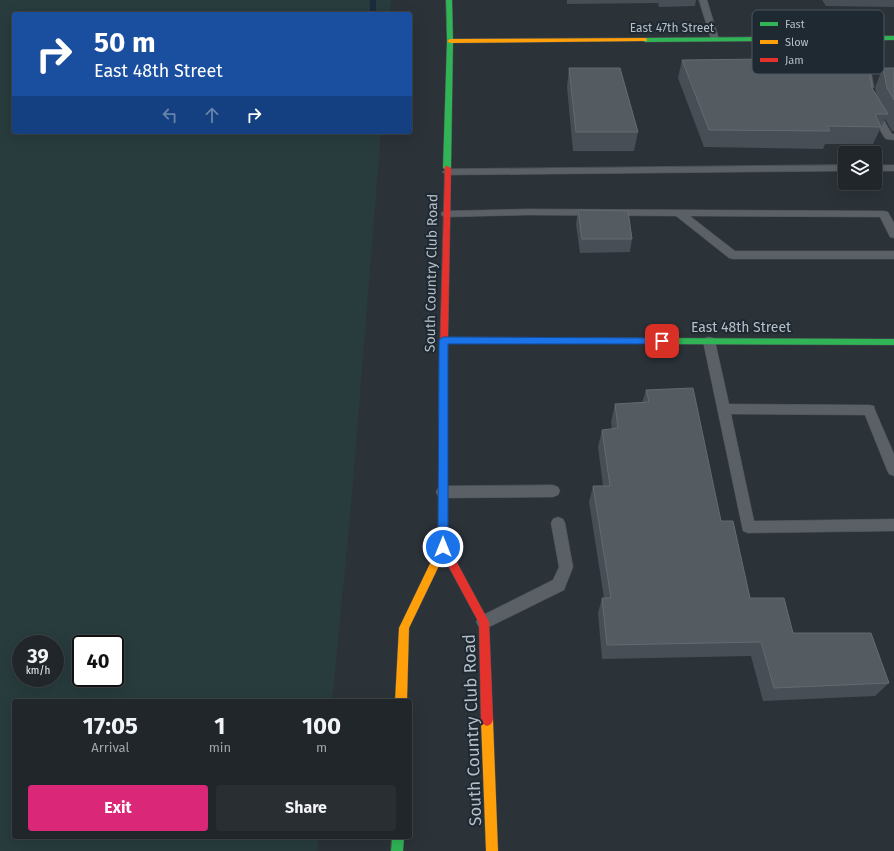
<!DOCTYPE html>
<html lang="en">
<head>
<meta charset="utf-8">
<style>
	body { margin:0; font-family:"Fira Sans",sans-serif; background:#282e32; color:#f1f3f6; height:100vh; display:flex; flex-direction:column; font-size:15px; white-space:nowrap }
	* { box-sizing:border-box; margin:0 }
	p { font-size:13px; color:#a2a5a8 }
	.icon { flex:none; width:22px; height:22px; fill:none; stroke:currentColor; stroke-width:2; stroke-linecap:round; stroke-linejoin:round }
	.map { position:relative; flex:1; overflow:hidden }
	.sheet { position:absolute; left:12px; top:699px; width:400px; height:140px; display:flex; flex-direction:column; background:#20262a; border-radius:4px; box-shadow:0 4px 16px #0002,0 0 0 1px #3d4347 }
	.sheet>* { flex:none }
	.banner { position:absolute; left:12px; top:12px; width:400px; height:122px; border-radius:4px; box-shadow:0 4px 16px #0002,0 0 0 1px #3d4347; background:#1a4fa0; color:#fff; overflow:hidden }
	.tools { position:absolute; left:838px; top:146px; display:grid; gap:8px }
	.tools a { display:grid; place-items:center; width:44px; height:44px; border-radius:4px; background:#20262a; box-shadow:0 4px 16px #0002,0 0 0 1px #3d4347; font-size:20px }
	.speed { position:absolute; left:12px; top:635px; display:flex; gap:8px; font-size:20px; font-weight:700; text-align:center }
	.speed>* { display:grid; place-content:center; width:52px; height:52px; border-radius:50%; background:#20262a; box-shadow:0 4px 16px #0002,0 0 0 1px #3d4347; line-height:1 }
	.speed small { font-size:10px; font-weight:400 }
	.speed .limit { border:2px solid #111; border-radius:6px; background:#fff; color:#111 }
	.pin { position:absolute; display:grid; place-items:center; width:34px; height:34px; color:#fff; margin:-17px; border-radius:8px; box-shadow:0 2px 6px #0006 }
	.me { position:absolute; width:44px; margin:-22px; rotate:0deg; stroke-linejoin:round; filter:drop-shadow(0 0 3px #0008) }
	.turn { display:flex; align-items:center; gap:14px; height:84px; padding:0 16px; font-size:18px }
	.turn .icon { width:52px; height:52px; stroke-width:2.5 }
	.turn b { display:block; font-size:28px; line-height:34px }
	.lanes { display:flex; align-items:center; height:38px; padding:0 16px; background:#0003; justify-content:center; gap:20px; direction:ltr }
	.lanes .off { opacity:.35 }
	.eta { display:flex; justify-content:space-evenly; align-items:center; height:68px; text-align:center }
	.eta b { font-size:24px; font-weight:700; line-height:28px }
	.button { display:flex; gap:8px; margin-top:auto; padding:8px 16px }
	.button a { flex:1; height:46px; border-radius:4px; background:#db2777; color:#fff; font-size:16px; font-weight:700; line-height:46px; text-align:center }
	.button a+a { background:#282e32; color:#f1f3f6 }
	.map>svg:first-child { display:block }
</style>
</head>
<body>
<div class="map">
<svg width="894" height="851" viewBox="0 0 894 851">
	<rect width="100%" height="100%" fill="#2b3238"/>
	<!-- green -->
	<path fill="#283c3d" fill-rule="evenodd" d="M 0,0 L 391,0 L 390,14 L 14,14 L 14,132 L 381,132 L 351,506 L 332,701 L 14,701 L 14,837 L 319,837 L 317,851 L 0,851 ZM 21,644 L 55,644 L 55,678 L 21,678 ZM 81,644 L 115,644 L 115,678 L 81,678 Z"/>
	<g fill="none" stroke-linecap="round" stroke-linejoin="round">
		<!-- stream -->
		<rect fill="#1b2b3b" fill-rule="evenodd" x="370" y="0" width="6" height="14"/>
		<defs>
			<g id="lane">
				<polygon points="699,0 707,0 719,39 718,41 712,41 711,39"/>
				<path d="M 855,35 C 866,39 872,76 874,87 L 872,89 L 866,89 L 864,87 L 860,59 L 851,38 Z"/>
				<polygon points="874,107 877,108 892,134 894,134 894,140 886,139 884,137 869,110"/>
				<polygon points="845,165 845,171 447,175 442,172 447,169"/>
				<rect x="875" y="165" width="19" height="6"/>
				<polygon points="528,209 884,211 888,212 894,223 894,238 890,237 880,217 690,216 735,251 894,251 894,259 733,259 729,258 676,216 528,215 446,217 442,216 441,214 442,212 446,211"/>
				<polygon points="709,337 713,338 715,341 729,404 869,405 874,406 875,410 894,454 894,476 889,474 887,470 865,415 731,414 754,521 894,519 894,531 748,533 743,531 703,341 705,338"/>
				<polygon points="553,485 558,487 560,491 558,495 553,497 443,498 438,496 436,492 438,488 443,486"/>
				<polygon points="558,517 563,519 565,523 573,567 564,590 489,627 484,629 479,627 476,622 479,617 553,580 559,567 551,523 553,519"/>
			</g>
			<g id="fast">
				<polygon points="446,0 452,0 453,41 451,168 447,170 443,168 447,41"/>
				<polygon points="894,36 894,40 645,42 642,40 645,38"/>
				<polygon points="649,338 894,339 894,345 649,344 645,341"/>
				<polygon points="392,837 404,837 403,851 391,851"/>
			</g>
			<g id="slow">
				<polygon points="645,38 647,39 647,41 450,43 447,41 450,39"/>
				<polygon points="443,380 447,383 448,547 409,628 407,701 395,701 399,628 438,547 439,383"/>
				<polygon points="487,714 491,716 493,720 498,851 486,851 481,720 483,716"/>
			</g>
			<g id="jam">
				<polygon points="445,166 447,166 451,168 448,337 649,338 652,339 653,341 652,343 448,343 447,383 446,385 440,385 439,383"/>
				<polygon points="443,543 447,544 489,622 493,720 491,724 487,726 483,724 481,720 479,623 438,547 439,544"/>
			</g>
		</defs>
		<!-- lane casing -->
		<use href="#lane" stroke="#494f55" stroke-width="1"/>
		<!-- fast casing -->
		<use href="#fast" stroke="#494f55" stroke-width="1"/>
		<!-- slow casing -->
		<use href="#slow" stroke="#494f55" stroke-width="1"/>
		<!-- jam casing -->
		<use href="#jam" stroke="#494f55" stroke-width="1"/>
		<!-- lane -->
		<use href="#lane" fill="#5b6066" fill-rule="evenodd"/>
		<!-- fast -->
		<use href="#fast" fill="#30b455" fill-rule="evenodd"/>
		<!-- slow -->
		<use href="#slow" fill="#ff9f0a" fill-rule="evenodd"/>
		<!-- jam -->
		<use href="#jam" fill="#e5322d" fill-rule="evenodd"/>
	</g>
	<!-- wall -->
	<g fill="#484e55">
		<polygon points="567,0 696,0 695,6 659,7 658,3 567,4"/>
		<polygon points="822,0 894,0 894,7 826,6"/>
		<polygon points="682,60 854,70 872,88 876,95 875,87 883,68 894,68 894,131 892,131 885,119 873,144 825,144 823,149 704,147 678,78"/>
		<polygon points="569,68 638,132 634,151 573,151 567,87"/>
		<polygon points="578,210 632,239 630,252 580,253 576,224"/>
		<polygon points="646,390 721,521 750,598 793,633 889,683 875,696 763,701 751,656 602,659 598,613 602,598 604,598 589,502 593,486 603,486 598,447 602,430 612,429 611,422 615,404 642,403"/>
	</g>
	<!-- building -->
	<g fill="#545b61" stroke="#636a71">
		<polygon points="849,58 854,70 869,70 872,88 888,114 875,114 881,127 827,126 830,131 709,130 682,60"/>
		<polygon points="569,68 620,68 638,132 576,132"/>
		<polygon points="883,68 894,68 894,100 887,88"/>
		<polygon points="578,210 628,211 632,239 582,239"/>
		<polygon points="693,388 721,521 733,521 750,598 784,598 793,633 871,633 889,683 774,688 761,642 607,645 602,598 611,598 593,486 610,486 602,430 618,428 615,404 649,402 646,390"/>
	</g>
	<!-- route -->
	<polygon fill="#1a73e8" stroke="#114b97" points="443,337 662,338 666,341 662,344 448,344 448,547 446,550 443,551 439,550 438,547 439,340"/>
	<g text-anchor="middle" stroke-width="4" stroke-linejoin="round" paint-order="stroke">
		<!-- far-street labels -->
		<g font-size="12" fill="#b6bfc8" stroke="#1f2932">
			<text x="672" y="32">East 47th Street</text>
		</g>
		<!-- street labels -->
		<g font-size="14" fill="#b6bfc8" stroke="#1f2932">
			<text transform="translate(431 273) rotate(-89)" y="5">South Country Club Road</text>
			<text x="741" y="332">East 48th Street</text>
		</g>
		<!-- near-street labels -->
		<g font-size="17" fill="#b6bfc8" stroke="#1f2932">
			<text transform="translate(472 730) rotate(-92)" y="6">South Country Club Road</text>
		</g>
	</g>
	<!-- legend -->
	<rect x="752" y="10" width="132" height="64" rx="6" fill="#1f2932" stroke="#4c565f" stroke-width="1"/>
	<rect x="760" y="22" width="18" height="4" fill="#30b455"/>
	<rect x="760" y="40" width="18" height="4" fill="#ff9f0a"/>
	<rect x="760" y="58" width="18" height="4" fill="#e5322d"/>
	<g font-size="11" fill="#b6bfc8">
		<text x="785" y="28">Fast</text>
		<text x="785" y="46">Slow</text>
		<text x="785" y="64">Jam</text>
	</g>
</svg>
<div class="tools">
<a><svg class="icon" aria-label="layers" viewBox="0 0 24 24"><path d="M12 4l9 5-9 5-9-5zM3 14l9 5 9-5"/></svg></a>
</div>
<div class="speed"><div>39<small>km/h</small></div><div class="limit">40</div></div>
<div class="pin" style="left:662px;top:341px;background:#d93025"><svg class="icon" aria-label="arrive" viewBox="0 0 24 24"><path d="M6 21V4h12l-3 4 3 4H6"/></svg></div>
<svg class="me" style="left:443px;top:547px" viewBox="-20 -20 40 40"><circle r="17" fill="#1a73e8" stroke="#fff" stroke-width="3"/><path d="M0-11L8 9 0 5-8 9z" fill="#fff"/></svg>
<div class="banner">
<div class="turn"><svg class="icon" aria-label="right" viewBox="0 0 24 24"><path d="M7 20v-9h11M14 6l5 5-5 5"/></svg><div><b>50 m</b>East 48th Street</div></div>
<div class="lanes"><svg class="icon off" aria-label="left" viewBox="0 0 24 24"><path d="M17 20v-9H6M10 6l-5 5 5 5"/></svg><svg class="icon off" aria-label="ahead" viewBox="0 0 24 24"><path d="M12 20V5M6 11l6-6 6 6"/></svg><svg class="icon" aria-label="right" viewBox="0 0 24 24"><path d="M7 20v-9h11M14 6l5 5-5 5"/></svg></div>
</div>
<section class="sheet">
<div class="eta">
<div><b>17:05</b><p>Arrival</p></div>
<div><b>1</b><p>min</p></div>
<div><b>100</b><p>m</p></div>
</div>
<div class="button"><a>Exit</a><a>Share</a></div>
</section>
</div>
</body>
</html>
